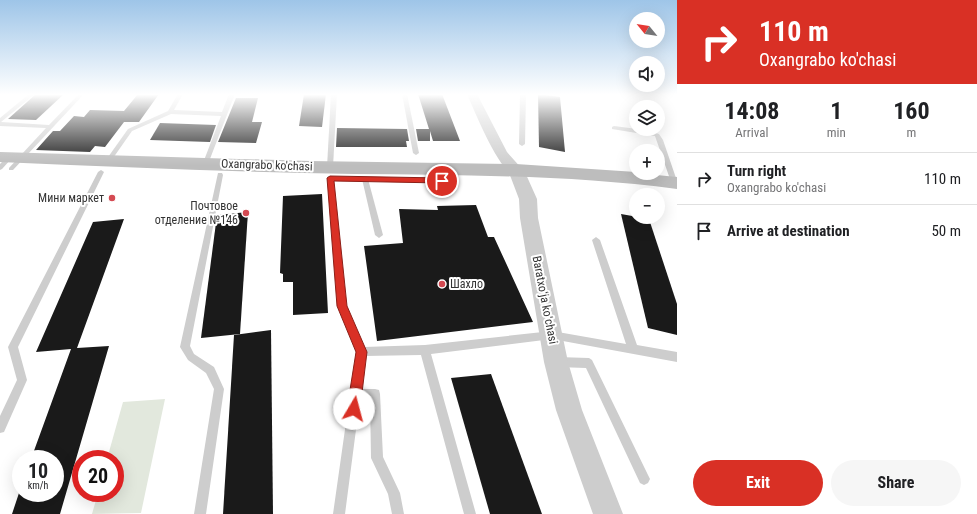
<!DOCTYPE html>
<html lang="en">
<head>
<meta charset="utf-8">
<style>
	body { margin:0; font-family:"Roboto Condensed",sans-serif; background:#f6f6f6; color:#202124; height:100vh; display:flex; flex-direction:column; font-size:15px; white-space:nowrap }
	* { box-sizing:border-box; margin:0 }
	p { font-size:13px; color:#757577 }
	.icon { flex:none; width:22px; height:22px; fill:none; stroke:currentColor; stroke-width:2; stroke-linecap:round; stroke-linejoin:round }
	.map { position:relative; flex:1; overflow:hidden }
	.panel { display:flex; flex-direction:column; background:#fff; width:300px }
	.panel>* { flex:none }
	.guide { background:#d93025; color:#fff; overflow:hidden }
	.needle { width:26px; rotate:300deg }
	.buttons { position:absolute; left:629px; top:12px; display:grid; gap:8px }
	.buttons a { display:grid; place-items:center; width:36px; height:36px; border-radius:50%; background:#fff; box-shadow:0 4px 16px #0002; font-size:20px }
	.speed { position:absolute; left:12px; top:450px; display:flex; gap:8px; font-size:20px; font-weight:700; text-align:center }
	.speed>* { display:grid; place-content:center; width:52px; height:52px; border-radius:50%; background:#fff; box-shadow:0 4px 16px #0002; line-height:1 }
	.speed small { font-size:10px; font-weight:400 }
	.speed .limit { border:6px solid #d22; background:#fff; color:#111 }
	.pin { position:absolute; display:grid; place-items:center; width:34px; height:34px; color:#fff; margin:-17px; border:2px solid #fff; border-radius:50%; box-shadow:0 1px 4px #0007 }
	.me { position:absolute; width:44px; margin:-22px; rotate:8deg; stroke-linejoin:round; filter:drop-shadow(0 0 3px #0008) }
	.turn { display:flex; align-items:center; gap:14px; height:84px; padding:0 16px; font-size:18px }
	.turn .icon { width:52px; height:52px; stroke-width:2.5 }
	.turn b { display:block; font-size:28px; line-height:34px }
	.eta { display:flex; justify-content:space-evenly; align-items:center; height:68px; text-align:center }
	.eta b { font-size:24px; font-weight:700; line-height:28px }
	.primary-button { display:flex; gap:8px; margin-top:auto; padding:8px 16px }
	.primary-button a { flex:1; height:46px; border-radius:24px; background:#d93025; color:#fff; font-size:16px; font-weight:700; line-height:46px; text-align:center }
	.primary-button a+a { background:#f6f6f6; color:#202124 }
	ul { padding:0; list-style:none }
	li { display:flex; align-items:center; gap:12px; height:52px; padding:0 16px; border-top:1px solid #e0e0e0 }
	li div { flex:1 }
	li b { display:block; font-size:15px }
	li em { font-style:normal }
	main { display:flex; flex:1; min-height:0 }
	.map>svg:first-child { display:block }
</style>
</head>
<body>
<main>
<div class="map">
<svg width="677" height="514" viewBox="0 0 677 514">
	<rect width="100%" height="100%" fill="#fff"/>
	<!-- green -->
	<polygon fill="#e2e8dd" points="165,399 141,513 92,514 98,493 115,493 115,459 107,459 123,402"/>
	<!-- building -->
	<g fill="#1a1a1a">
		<polygon points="36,94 64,94 36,120 8,119"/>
		<polygon points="138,94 159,94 139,122 124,122 105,147 95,146 90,152 36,150 53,131 60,131 74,116 84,117 90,110 124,111"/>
		<polygon points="304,94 326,94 322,127 299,126"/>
		<polygon points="418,94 442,94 460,141 433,141 430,131 430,141 418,141 416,129 429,129"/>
		<polygon points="538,94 560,97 565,152 539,147"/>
		<polygon points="236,98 258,98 252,122 262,122 256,143 218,142"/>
		<polygon points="160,123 216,125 210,142 150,140"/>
		<polygon points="337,128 407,129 409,141 406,141 407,147 336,147"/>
		<polygon points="322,194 328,313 293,315 293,282 283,282 283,274 280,273 283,196"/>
		<polygon points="476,205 488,237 494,237 533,322 377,341 364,246 403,243 399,209 438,210 437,206"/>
		<polygon points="248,212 240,334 201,338 217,215"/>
		<polygon points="621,214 649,219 677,304 677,335 648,328"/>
		<polygon points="124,219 77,348 109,346 60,514 12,514 19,493 55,493 55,459 31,459 71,349 36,352 93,222"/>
		<polygon points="271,330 273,514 223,514 234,335"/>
		<polygon points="491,374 542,514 490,514 451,378"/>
	</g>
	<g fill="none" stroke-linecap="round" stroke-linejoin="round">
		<!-- service -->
		<g fill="#cdcdcd" fill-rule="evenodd">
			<polygon points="29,94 35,94 1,122 49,125 79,94 84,94 13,170 9,170 9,168 46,128 0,126 0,118"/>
			<polygon points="178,94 183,94 174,110 222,112 229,94 235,94 208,164 206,165 203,163 221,116 171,114 132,131 111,161 107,161 106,160 128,129 168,111"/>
			<polygon points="331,94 337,94 333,167 330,169 327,167"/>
			<polygon points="402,94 407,94 419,153 416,155 413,153"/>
			<polygon points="520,94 526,94 525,144 522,146 519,144"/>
			<polygon points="614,126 645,130 659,134 663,140 677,181 676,184 672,184 671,182 655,136 612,129 612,127"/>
			<polygon points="9,156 12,158 2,169 0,170 0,164 7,157"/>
			<polygon points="101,170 104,172 18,347 27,380 4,432 0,433 0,416 17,380 8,347 98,172"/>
			<polygon points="218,173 222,173 223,175 190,346 194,354 214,367 224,389 206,514 194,514 214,389 206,373 188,360 180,347"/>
			<polygon points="328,176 332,176 333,178 346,306 364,347 425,345 552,331 626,344 592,240 596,237 600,240 637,345 677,352 677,362 552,339 431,354 476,514 464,514 421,355 365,356 361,389 375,389 379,390 380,394 383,457 400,493 404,514 392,514 388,494 371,458 370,399 360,399 345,514 333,514 356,352 338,306 327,178"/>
			<polygon points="363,177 367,177 368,179 383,235 379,238 375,235 362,179"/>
			<polygon points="557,357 589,358 592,360 648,475 650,479 648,483 644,485 640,483 586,368 557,367 554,365 552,362 554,359"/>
		</g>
		<!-- minor -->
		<path fill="#cdcdcd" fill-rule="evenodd" d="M 467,94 L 477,94 L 507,152 L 523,170 L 521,173 C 518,174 514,175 511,173 C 496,164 475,112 467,94 Z"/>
		<!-- tertiary -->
		<polygon fill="#cdcdcd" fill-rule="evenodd" points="516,165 522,166 524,170 537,199 538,218 568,362 582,410 623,514 593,514 556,410 544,362 520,218 519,199 508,170 510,166"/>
		<!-- secondary -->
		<path fill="#bdbdbd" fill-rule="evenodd" d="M 0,152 L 310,161 L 516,164 L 636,172 L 636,173 L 677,177 L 677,189 C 570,175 462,175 354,174 C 236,172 118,167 0,162 Z"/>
	</g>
	<!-- sky -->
	<linearGradient id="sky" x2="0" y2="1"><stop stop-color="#9ec5e8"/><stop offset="0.57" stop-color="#fff"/><stop offset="1" stop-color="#fff" stop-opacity="0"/></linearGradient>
	<rect width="677" height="166" fill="url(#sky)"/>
	<!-- route -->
	<polygon fill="#d93025" stroke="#8d1f18" points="330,176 442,178 446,181 442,183 334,181 347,306 367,352 360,409 358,413 354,415 349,413 347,409 356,352 337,306 327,178"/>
	<!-- markers -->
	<g fill="#d44a52" stroke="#fff" stroke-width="1.5">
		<circle cx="112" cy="198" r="4"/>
		<circle cx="246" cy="213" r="4"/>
		<circle cx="442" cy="284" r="4"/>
	</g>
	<g text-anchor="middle" stroke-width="4" stroke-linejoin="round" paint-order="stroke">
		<!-- street labels -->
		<g font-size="12" fill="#333" stroke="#fff">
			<text transform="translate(267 165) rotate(2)" y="4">Oxangrabo ko'chasi</text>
			<text transform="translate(545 300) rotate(79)" y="4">Baratxoʻja koʻchasi</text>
		</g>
		<!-- poi labels -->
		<g font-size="12" fill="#333" stroke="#fff" text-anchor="end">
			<text x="104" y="202">Мини маркет</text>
			<text x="238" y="210">Почтовое<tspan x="238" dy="14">отделение №146</tspan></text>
			<text x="450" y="288" text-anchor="start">Шахло</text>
		</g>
	</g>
</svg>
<div class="buttons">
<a><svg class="needle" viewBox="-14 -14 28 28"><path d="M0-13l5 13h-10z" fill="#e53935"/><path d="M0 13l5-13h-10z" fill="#757577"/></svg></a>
<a><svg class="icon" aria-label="sound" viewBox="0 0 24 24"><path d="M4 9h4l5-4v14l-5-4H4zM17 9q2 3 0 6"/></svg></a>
<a><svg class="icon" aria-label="layers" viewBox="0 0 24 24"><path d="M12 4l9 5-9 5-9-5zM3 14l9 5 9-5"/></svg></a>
<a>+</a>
<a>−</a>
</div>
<div class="speed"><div>10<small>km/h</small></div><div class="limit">20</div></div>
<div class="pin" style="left:442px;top:181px;background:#d93025"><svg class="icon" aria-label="arrive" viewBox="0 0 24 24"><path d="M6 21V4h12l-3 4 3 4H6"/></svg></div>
<svg class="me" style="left:354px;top:409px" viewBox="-20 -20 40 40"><circle r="19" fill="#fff"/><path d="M0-13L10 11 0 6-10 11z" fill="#d93025"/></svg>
</div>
<section class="panel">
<div class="guide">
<div class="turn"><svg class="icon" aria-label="right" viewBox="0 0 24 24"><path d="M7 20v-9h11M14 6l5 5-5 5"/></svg><div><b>110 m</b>Oxangrabo ko'chasi</div></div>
</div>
<div class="eta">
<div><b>14:08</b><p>Arrival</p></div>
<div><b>1</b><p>min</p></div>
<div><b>160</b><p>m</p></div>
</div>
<ul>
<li><svg class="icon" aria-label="right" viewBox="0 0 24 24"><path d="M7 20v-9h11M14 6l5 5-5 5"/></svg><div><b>Turn right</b><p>Oxangrabo ko'chasi</p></div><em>110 m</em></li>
<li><svg class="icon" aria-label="arrive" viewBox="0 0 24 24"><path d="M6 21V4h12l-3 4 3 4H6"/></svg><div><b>Arrive at destination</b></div><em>50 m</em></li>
</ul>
<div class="primary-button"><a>Exit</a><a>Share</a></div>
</section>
</main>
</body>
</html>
